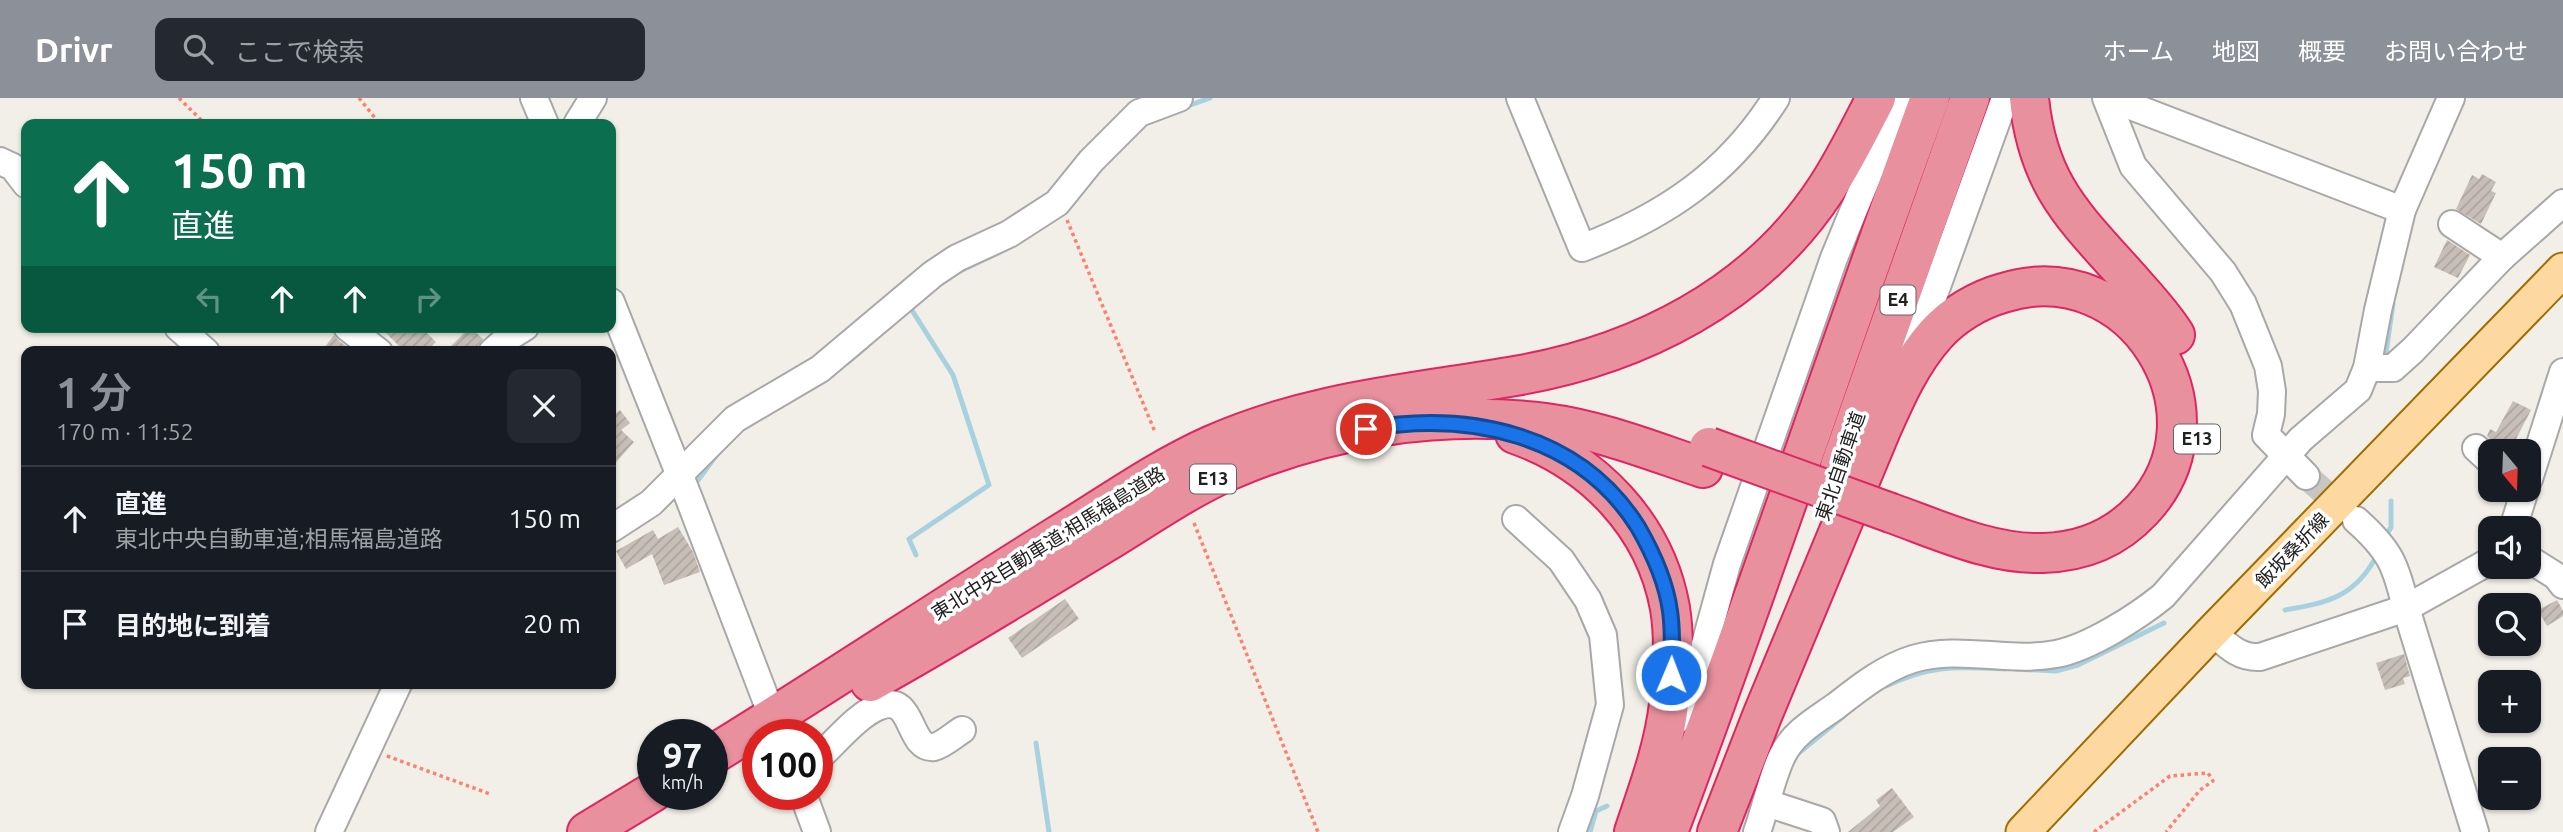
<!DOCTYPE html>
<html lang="ja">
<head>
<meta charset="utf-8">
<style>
	body { margin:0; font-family:Ubuntu,"Noto Sans JP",sans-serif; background:#242831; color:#f1f3f6; height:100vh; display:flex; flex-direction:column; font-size:26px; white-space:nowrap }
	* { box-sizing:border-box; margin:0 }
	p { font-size:23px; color:#9ea1a6 }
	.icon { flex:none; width:38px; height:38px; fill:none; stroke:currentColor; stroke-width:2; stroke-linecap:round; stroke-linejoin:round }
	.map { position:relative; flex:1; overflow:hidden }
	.side { position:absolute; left:21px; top:248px; width:595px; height:343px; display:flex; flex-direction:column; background:#171b24; border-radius:14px; box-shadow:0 2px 5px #0004 }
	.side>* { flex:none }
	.hud { position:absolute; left:21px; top:21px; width:595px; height:214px; border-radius:14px; box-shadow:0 2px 5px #0004; background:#0b6e4f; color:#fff; overflow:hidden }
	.needle { width:46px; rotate:161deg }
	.tools { position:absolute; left:2478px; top:341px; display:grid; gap:14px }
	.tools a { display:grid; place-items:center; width:63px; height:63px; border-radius:14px; background:#171b24; box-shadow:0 2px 5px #0004; font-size:35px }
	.speed { position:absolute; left:637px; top:621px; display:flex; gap:14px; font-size:35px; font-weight:700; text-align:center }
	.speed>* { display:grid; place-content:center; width:91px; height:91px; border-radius:50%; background:#171b24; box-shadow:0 2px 5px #0004; line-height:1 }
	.speed small { font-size:18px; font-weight:400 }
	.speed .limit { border:10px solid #d22; background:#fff; color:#111 }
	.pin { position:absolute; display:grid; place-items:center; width:60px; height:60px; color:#fff; margin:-30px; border:4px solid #fff; border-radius:50%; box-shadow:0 2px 7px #0007 }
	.me { position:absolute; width:77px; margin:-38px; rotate:1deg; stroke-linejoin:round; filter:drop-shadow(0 0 5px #0008) }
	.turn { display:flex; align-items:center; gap:24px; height:147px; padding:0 35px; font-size:32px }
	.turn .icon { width:91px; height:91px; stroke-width:2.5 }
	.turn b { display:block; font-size:49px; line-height:60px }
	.lanes { display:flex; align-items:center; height:66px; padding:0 35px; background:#0003; justify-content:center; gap:35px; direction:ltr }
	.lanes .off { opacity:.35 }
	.round { display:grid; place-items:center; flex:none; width:74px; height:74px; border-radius:14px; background:#242831 }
	.overview { display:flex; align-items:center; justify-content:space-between; height:119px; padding:0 35px }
	h1 { font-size:42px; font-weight:600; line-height:52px; color:#8c9099 }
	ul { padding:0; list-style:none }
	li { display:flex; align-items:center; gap:21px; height:105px; padding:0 35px; border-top:2px solid #363941 }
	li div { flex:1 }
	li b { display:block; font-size:26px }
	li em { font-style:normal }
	header { display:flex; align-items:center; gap:42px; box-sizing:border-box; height:98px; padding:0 35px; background:#8c9099; color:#fff }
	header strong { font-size:33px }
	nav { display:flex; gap:38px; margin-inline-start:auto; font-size:24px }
	.search { width:490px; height:63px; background:#242831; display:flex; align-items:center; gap:18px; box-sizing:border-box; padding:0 24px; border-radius:14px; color:#9ea1a6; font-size:26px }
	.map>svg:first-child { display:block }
</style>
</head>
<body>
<header>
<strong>Drivr</strong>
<div class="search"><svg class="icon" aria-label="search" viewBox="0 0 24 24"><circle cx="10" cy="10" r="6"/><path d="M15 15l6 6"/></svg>ここで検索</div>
<nav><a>ホーム</a><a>地図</a><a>概要</a><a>お問い合わせ</a></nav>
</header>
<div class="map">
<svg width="2563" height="734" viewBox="0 0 2563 734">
	<defs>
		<pattern id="building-hatch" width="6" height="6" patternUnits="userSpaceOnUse" patternTransform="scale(1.75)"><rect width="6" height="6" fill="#c7beb7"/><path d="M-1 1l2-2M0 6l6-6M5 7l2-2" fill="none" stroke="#aba39d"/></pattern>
	</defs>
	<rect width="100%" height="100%" fill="#f2efe8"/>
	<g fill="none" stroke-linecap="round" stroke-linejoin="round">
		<!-- stream -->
		<g stroke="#a8d1df" stroke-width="5">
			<polyline points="1185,9 1210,0"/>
			<polyline points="958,174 1000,154"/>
			<polyline points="908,206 953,277 989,387 909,441 916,457"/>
			<polyline points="2385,262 2393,206"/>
			<polyline points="848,264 867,248"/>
			<polyline points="693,389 718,355"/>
			<polyline points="2385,440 2391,429 2391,403"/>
			<path d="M 2285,512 C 2328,505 2357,498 2378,455"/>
			<polyline points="2015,571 2056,573 2078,567 2164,525"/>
			<path d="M 1886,588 C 1933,566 1956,569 2006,571"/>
			<polyline points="407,595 413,586"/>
			<polyline points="1036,645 1049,734"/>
			<polyline points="1795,658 1844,618"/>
			<polyline points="1590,734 1596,713 1607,708"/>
		</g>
	</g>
	<!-- building -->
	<g fill="url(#building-hatch)">
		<polygon points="2482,76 2496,84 2491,93 2496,95 2481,126 2456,111 2472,77 2479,81"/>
		<polygon points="2447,142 2470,157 2458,180 2434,169"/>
		<polygon points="380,229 421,229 436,244 426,254 405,254"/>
		<polygon points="470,229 483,241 473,254 445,254"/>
		<polygon points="334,237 337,241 353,254 321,254"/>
		<polygon points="2513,303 2531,312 2514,345 2507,341 2502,353 2487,338 2490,331 2496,334"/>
		<polygon points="620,312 630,325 621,332 634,344 611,370 611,319"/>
		<polygon points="678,429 693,454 700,474 664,487 652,456 626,471 616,453 653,432 658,441"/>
		<polygon points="1065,501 1079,521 1022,560 1008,540"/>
		<polygon points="2557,502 2563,513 2563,518 2547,528 2538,512"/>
		<polygon points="2404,556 2410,578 2403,580 2405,586 2385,592 2376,565"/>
		<polygon points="1892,690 1914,719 1893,734 1848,734 1880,708 1876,702"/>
	</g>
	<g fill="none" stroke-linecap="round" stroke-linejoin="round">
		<!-- minor-tunnel -->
		<polyline stroke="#c8c6c0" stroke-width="26" stroke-dasharray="26 13" stroke-linecap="butt" points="2306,378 2349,416"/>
		<defs>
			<g id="minor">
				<polyline points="534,0 545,26"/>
				<path d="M 1520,0 L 1582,150 C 1665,118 1728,76 1776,0"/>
				<polyline points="2106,0 2133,68 2223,174 2243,206 2268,268 2272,293 2271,316 2266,337 2306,378"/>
				<polyline points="2110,0 2402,112"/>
				<polyline points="577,26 593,0"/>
				<polyline points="0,63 13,69 26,86"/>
				<polyline points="2452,126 2502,159"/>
				<polyline points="611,204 690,403 766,602"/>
				<polyline points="178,229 206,254"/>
				<polyline points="347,229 379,254"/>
				<polyline points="1914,252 2005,0"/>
				<polyline points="492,254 509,239 525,229"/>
				<polyline points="2367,270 2393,270 2413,252 2502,159 2563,105"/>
				<polyline points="2476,350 2490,363"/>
				<polyline points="2529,381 2563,274"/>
				<polyline points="1516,421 1561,462 1588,502 1603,537 1610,607 1585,698 1572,734"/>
				<path d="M 2356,422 C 2390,452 2396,467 2406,510 L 2475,734"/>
				<polyline points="2513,430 2525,392"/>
				<polyline points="611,431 651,405 735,321 820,271 933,176 957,160 1009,136 1057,105 1091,63 1139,15 1179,0"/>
				<polyline points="2529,461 2556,478 2563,487"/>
				<path d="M 2212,534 C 2228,548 2239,560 2260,559 L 2406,510 L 2490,463"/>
				<polyline points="1676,623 1702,557 1727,466 1834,160 1900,0"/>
				<path d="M 817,661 C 834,646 859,615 880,608 C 915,595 907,652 934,649 C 943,647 954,637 962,632"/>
				<polyline points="803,696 817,734"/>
				<polyline points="1767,705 1822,723 1826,734"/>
				<polyline points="329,734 398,586"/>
				<path d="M 1757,734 C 1766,709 1771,681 1782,658 C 1793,635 1816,622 1836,608 C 1859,590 1884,570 1913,561 C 1959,547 2010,565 2056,556 C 2089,550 2137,519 2163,498 L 2301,341 L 2358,292 L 2367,270 L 2378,212 L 2402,112 L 2451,0"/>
			</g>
			<polyline id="major" points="2023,734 2212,534 2563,172"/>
			<g id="highway">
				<path d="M 2029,0 C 2038,91 2078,122 2135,187 C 2149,203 2164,219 2175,237"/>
				<path d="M 1515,336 C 1593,363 1655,427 1670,510 C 1675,541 1673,575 1669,606 C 1664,650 1648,692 1634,734"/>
				<polyline points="1840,368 1970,0"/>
				<path d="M 870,584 C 950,540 1028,491 1106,444 C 1147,419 1187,391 1230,372 C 1328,330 1439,312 1546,325 C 1600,332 1652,353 1703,370"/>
				<path d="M 712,657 C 828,586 941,510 1057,438 C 1108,407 1158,371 1212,347 C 1312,303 1409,296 1515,278 C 1638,257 1756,198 1826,91 C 1845,62 1860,31 1876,0"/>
				<polyline points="587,734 653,694"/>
				<path d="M 1668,734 C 1760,491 1840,244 1930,0"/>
				<path d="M 1717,734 L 1762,618 L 1881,332 C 1896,298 1911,264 1936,236 C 1953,217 1978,202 2003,195 C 2132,154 2233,315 2142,412 C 2116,440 2082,454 2043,455 C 1992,457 1939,432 1891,415"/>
			</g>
		</defs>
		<!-- minor casing -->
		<use href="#minor" stroke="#a8a8a8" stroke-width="30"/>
		<!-- major casing -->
		<use href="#major" stroke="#9e6e00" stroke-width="37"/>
		<!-- highway casing -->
		<use href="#highway" stroke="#de2660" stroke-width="42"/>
		<!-- path -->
		<g stroke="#fc816f" stroke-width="3.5" stroke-dasharray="3.5 3.5" stroke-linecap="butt">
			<polyline points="179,0 205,26"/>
			<polyline points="359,0 380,26"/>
			<polyline points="1067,122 1155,334"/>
			<polyline points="1194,425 1318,734"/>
			<polyline points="387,658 490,696"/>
			<polyline points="2094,734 2170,678 2208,675 2213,683 2200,692 2166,734"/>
		</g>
		<!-- minor -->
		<use href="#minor" stroke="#fff" stroke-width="26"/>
		<!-- major -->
		<use href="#major" stroke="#fdd8a1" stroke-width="33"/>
		<!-- highway -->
		<use href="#highway" stroke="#e9909e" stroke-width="38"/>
		<defs>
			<polyline id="highway-bridge" points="1709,349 1891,415"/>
		</defs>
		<!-- highway-bridge casing -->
		<use href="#highway-bridge" stroke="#de2660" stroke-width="42" stroke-linecap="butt"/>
		<!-- highway-bridge -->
		<use href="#highway-bridge" stroke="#e9909e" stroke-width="38"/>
	</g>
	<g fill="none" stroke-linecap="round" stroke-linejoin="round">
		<defs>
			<path id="route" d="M 1366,331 C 1468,313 1579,335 1638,429 C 1653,455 1666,483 1670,513 C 1673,534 1672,555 1671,577"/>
		</defs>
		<!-- route casing -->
		<use href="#route" stroke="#114b97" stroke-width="18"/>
		<!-- route -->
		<use href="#route" stroke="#1a73e8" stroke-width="12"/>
	</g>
	<g text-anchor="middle" stroke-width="7" stroke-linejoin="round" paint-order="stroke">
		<!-- shield labels -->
		<g fill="#fff" stroke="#646464" stroke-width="2">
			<rect x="1880.5" y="187.5" width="35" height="29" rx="5"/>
			<rect x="2174" y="326.5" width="46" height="29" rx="5"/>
			<rect x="1190" y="366.5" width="46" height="29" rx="5"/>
		</g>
		<g font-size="18" font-weight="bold" fill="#212121">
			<text x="1898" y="208">E4</text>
			<text x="2197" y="347">E13</text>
			<text x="1213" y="387">E13</text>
		</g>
		<!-- street labels -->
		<g font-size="19" fill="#212121" stroke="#fff">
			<text transform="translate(1840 368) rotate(-71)" y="7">東北自動車道</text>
			<text transform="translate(1048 445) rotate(-32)" y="7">東北中央自動車道;相馬福島道路</text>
			<text transform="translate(2292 452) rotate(-46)" y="7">飯坂桑折線</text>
		</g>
	</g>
</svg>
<div class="tools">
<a><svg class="needle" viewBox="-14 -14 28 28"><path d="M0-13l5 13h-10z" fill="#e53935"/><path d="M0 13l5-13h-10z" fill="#9ea1a6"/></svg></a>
<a><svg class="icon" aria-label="sound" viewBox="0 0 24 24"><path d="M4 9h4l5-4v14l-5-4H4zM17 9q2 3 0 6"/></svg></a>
<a><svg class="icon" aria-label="search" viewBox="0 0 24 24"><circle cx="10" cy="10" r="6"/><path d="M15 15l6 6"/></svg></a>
<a>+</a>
<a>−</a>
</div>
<div class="speed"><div>97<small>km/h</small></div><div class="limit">100</div></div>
<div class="pin" style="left:1366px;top:331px;background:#d93025"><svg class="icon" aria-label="arrive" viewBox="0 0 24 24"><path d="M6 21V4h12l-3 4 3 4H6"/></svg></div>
<svg class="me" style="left:1671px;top:577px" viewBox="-20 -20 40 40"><circle r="17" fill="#1a73e8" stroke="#fff" stroke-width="3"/><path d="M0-11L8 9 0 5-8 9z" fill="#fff"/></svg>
<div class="hud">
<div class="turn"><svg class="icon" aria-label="ahead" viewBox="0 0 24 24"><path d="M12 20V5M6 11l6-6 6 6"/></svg><div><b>150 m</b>直進</div></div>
<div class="lanes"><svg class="icon off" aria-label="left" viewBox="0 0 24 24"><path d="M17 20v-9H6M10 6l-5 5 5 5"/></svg><svg class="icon" aria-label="ahead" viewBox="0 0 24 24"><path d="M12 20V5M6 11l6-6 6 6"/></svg><svg class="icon" aria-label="ahead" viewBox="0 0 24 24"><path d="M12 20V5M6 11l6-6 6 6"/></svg><svg class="icon off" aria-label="right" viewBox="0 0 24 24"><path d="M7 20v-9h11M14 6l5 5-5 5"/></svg></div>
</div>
<section class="side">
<div class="overview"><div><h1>1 分</h1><p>170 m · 11:52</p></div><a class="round"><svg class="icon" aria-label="close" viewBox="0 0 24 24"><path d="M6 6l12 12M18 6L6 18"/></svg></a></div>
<ul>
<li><svg class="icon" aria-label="ahead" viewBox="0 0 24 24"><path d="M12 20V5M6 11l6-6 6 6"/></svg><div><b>直進</b><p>東北中央自動車道;相馬福島道路</p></div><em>150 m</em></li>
<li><svg class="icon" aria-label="arrive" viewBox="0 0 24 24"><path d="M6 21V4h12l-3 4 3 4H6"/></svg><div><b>目的地に到着</b></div><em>20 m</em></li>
</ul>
</section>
</div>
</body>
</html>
